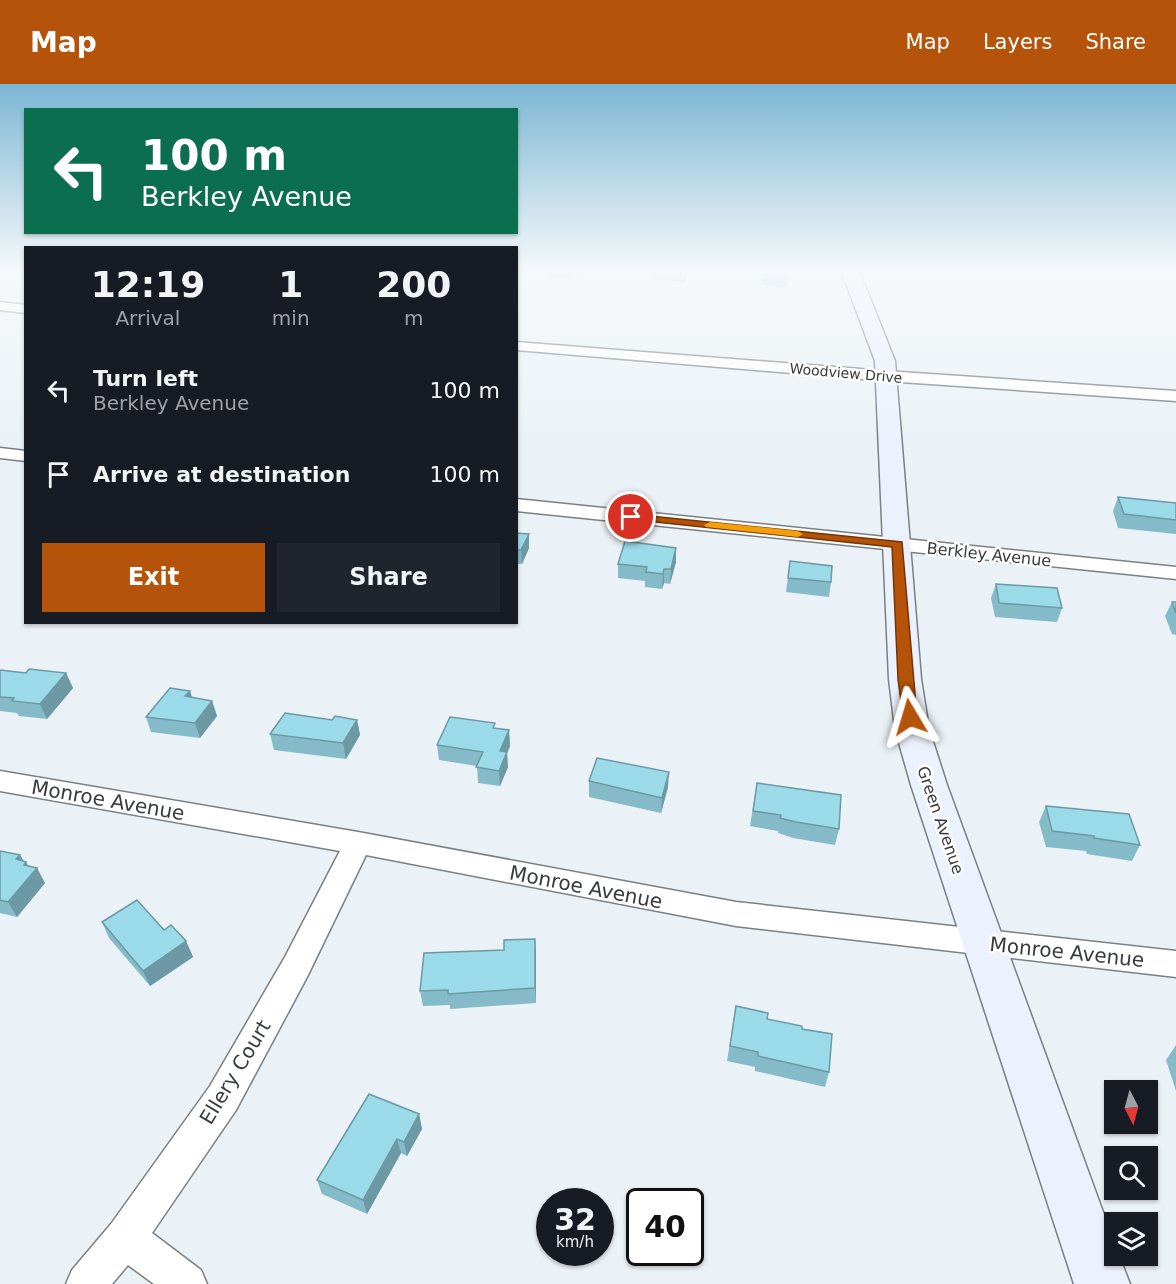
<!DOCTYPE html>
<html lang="en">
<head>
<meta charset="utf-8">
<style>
	body { margin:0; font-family:"DejaVu Sans",sans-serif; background:#20242c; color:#f1f3f6; height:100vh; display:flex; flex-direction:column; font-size:22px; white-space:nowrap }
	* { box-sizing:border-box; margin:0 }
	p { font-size:20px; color:#9ea1a6 }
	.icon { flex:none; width:33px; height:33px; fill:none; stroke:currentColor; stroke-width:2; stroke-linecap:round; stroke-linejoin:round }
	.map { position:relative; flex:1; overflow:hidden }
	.drawer { position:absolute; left:24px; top:162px; width:494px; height:378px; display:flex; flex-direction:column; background:#171b24; border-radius:0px; box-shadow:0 2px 4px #0004 }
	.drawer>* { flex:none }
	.guide { position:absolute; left:24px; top:24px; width:494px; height:126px; border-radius:0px; box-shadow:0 2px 4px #0004; background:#0b6e4f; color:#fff; overflow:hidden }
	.needle { width:39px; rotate:174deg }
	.buttons { position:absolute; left:1104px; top:996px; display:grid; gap:12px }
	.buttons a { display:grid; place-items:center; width:54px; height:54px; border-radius:0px; background:#171b24; box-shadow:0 2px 4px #0004; font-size:30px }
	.speed { position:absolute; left:536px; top:1104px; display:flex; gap:12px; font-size:30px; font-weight:700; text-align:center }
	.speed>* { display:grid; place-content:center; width:78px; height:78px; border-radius:50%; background:#171b24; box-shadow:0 2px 4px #0004; line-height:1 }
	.speed small { font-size:15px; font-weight:400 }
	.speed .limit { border:3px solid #111; border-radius:9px; background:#fff; color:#111 }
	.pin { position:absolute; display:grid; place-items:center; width:51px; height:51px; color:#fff; margin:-26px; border:3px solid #fff; border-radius:50%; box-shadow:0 2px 6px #0007 }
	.me { position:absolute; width:66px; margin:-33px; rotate:353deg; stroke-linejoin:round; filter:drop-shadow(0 0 4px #0008) }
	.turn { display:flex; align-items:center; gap:21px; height:126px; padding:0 18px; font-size:27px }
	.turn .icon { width:78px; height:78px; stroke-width:2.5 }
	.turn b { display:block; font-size:42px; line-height:51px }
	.eta { display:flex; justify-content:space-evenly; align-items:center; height:102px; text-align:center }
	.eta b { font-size:36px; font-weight:800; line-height:42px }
	.button { display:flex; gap:12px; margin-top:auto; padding:12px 18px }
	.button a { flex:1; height:69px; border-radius:0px; background:#b45309; color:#fff; font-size:24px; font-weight:800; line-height:69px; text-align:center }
	.button a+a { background:#20242c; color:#f1f3f6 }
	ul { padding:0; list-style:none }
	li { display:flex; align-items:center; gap:18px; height:84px; padding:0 18px }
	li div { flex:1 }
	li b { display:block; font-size:22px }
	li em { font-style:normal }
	header { display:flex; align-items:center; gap:36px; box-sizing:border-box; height:84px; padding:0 30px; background:#b45309; color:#fff }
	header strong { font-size:28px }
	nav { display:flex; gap:33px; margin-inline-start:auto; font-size:21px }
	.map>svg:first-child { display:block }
</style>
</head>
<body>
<header>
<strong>Map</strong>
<nav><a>Map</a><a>Layers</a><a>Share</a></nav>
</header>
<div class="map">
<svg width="1176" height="1200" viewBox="0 0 1176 1200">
	<rect width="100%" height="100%" fill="#ebf2f7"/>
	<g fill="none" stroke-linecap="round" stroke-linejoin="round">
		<defs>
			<g id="street">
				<polygon points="0,218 26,221 26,229 0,226"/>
				<polygon points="516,258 886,287 1176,307 1176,317 886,297 516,266"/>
				<polygon points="0,364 26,367 26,377 0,374"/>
				<polygon points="516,415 1176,483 1176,495 516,427"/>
				<polygon points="0,687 358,748 736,818 1176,867 1176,893 736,842 366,771 307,893 236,1026 152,1149 201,1186 207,1200 154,1200 128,1181 112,1200 66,1200 72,1186 111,1140 210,1002 285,873 340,767 0,707"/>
			</g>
			<polygon id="secondary" points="841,186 859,186 895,277 921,595 929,645 947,701 1114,1158 1114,1172 1119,1172 1130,1200 1074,1200 911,701 895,645 889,595 875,277"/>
		</defs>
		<!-- street casing -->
		<use href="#street" stroke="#798084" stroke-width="3"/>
		<!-- secondary casing -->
		<use href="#secondary" stroke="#798084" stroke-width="3"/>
		<!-- street -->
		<use href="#street" fill="#fff" fill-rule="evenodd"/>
		<!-- secondary -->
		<use href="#secondary" fill="#ecf2fd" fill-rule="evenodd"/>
	</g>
	<!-- wall -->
	<g fill="#85bbc8">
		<polygon points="548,186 585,186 581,192 574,191 570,195 549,193"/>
		<polygon points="650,186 689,186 685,198 650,194"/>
		<polygon points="789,186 787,203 760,201 762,190"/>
		<polygon points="1118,413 1176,419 1176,450 1118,444 1113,427"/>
		<polygon points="516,449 529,450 529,464 522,480 516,480"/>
		<polygon points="790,477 831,498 829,513 786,508"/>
		<polygon points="676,478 670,500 664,499 662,505 645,503 645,497 618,494 618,480"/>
		<polygon points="996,500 1062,524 1057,538 995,533 991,514"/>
		<polygon points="1172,518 1176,518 1176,551 1172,550 1165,532"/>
		<polygon points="0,586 26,589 66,589 73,604 47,635 19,632 17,629 0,627"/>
		<polygon points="190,607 192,614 212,617 217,632 200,654 151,648 146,633"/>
		<polygon points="332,636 357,636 360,651 346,675 274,666 270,650"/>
		<polygon points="496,645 509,646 510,662 507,669 508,683 500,702 478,699 477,682 439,676 437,661"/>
		<polygon points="589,697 668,703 661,729 589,713"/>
		<polygon points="757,699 839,745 835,761 793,754 778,749 778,747 750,742"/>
		<polygon points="1046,722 1140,761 1132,777 1087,770 1086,767 1046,763 1039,738"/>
		<polygon points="0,767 20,771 23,777 45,799 17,833 0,829"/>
		<polygon points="102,838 164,846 186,857 193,873 150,902 109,854"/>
		<polygon points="535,855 536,919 450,925 450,921 423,922 420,907 504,866"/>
		<polygon points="736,922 767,935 829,988 825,1003 755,987 755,983 727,977"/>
		<polygon points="1176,961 1176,1007 1166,976"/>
		<polygon points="419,1030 422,1045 407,1072 401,1069 367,1130 322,1110 317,1096"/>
	</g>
	<!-- shaded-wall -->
	<g fill="#6c99a3">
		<polygon points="570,186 574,186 574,191 570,195"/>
		<polygon points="686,186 689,186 685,198 685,187"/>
		<polygon points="529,450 529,464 522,480 521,466"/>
		<polygon points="676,464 676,478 670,500 671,485"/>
		<polygon points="664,485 664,499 662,505 663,490"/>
		<polygon points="66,589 73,604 47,635 40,620"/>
		<polygon points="190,607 195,622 185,612"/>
		<polygon points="212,617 217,632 200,654 195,639"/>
		<polygon points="357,636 360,651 346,675 343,659"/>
		<polygon points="509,646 510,662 507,669 508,683 500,702 499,687 500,667"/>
		<polygon points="669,688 668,703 661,729 662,714"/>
		<polygon points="20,771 25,779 26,778 32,789 37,784 45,799 17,833 8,818 16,775"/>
		<polygon points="535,855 536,870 536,919 535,904"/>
		<polygon points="186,857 193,873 150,902 143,887"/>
		<polygon points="419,1030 422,1045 407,1072 404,1058"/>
		<polygon points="397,1055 401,1069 367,1130 363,1116"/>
	</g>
	<!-- building -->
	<g fill="#9bdae9" stroke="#6c99a3" stroke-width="1.5">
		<polygon points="762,186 789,186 788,192 762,190"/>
		<polygon points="1118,413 1176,419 1176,436 1124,430"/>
		<polygon points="516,449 529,450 521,466 516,466"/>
		<polygon points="625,457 676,464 671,485 664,485 663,490 646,488 647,483 618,480"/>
		<polygon points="790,477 832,482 831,498 788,494"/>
		<polygon points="996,500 1057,504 1062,524 999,519"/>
		<polygon points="1172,518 1176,518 1176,529"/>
		<polygon points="29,585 66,589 40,620 12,617 14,614 0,613 0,586 26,589"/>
		<polygon points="170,604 190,607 185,612 212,617 195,639 146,633"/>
		<polygon points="285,629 332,636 335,632 357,636 343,659 270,650"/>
		<polygon points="450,633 495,639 493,644 509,646 500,667 507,668 499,687 476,683 483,668 437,661"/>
		<polygon points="597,674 669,688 662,714 589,697"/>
		<polygon points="757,699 841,711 839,745 796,738 780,734 781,731 753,727"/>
		<polygon points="1046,722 1129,730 1140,761 1094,754 1094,752 1052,747"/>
		<polygon points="0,767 20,771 16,775 26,778 24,781 37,784 8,818 0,816"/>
		<polygon points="137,816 164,846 171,841 186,857 143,887 102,838"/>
		<polygon points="535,855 535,904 448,910 448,906 420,907 424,869 504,866 504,856"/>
		<polygon points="736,922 768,929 767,935 802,942 802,945 832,950 829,988 758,972 758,968 730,962"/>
		<polygon points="369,1010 419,1030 404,1058 397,1055 363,1116 317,1096"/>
	</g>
	<!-- sky -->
	<linearGradient id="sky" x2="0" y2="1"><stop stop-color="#7bb6d3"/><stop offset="0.53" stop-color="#f6f9fb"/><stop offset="1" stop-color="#f6f9fb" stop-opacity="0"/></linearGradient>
	<rect width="1176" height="354" fill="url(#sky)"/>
	<!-- route -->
	<polygon fill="#b45309" stroke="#753606" stroke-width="1.5" points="631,430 902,458 917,633 915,636 905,636 903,633 898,595 892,463 627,435 625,433"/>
	<!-- slow -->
	<polygon fill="#f59e0b" points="710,438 798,447 803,450 798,453 706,443 704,441"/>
	<g text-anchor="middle" stroke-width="5" stroke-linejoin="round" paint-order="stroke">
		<!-- far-street labels -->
		<g font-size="14" fill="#373a3c" stroke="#fefefe">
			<text transform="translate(846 289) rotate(5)" y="5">Woodview Drive</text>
		</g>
		<!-- street labels -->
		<g font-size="16" fill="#373a3c" stroke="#fefefe">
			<text transform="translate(989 470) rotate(6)" y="6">Berkley Avenue</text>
			<text transform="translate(941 736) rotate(71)" y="6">Green Avenue</text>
		</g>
		<!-- near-street labels -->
		<g font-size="20" fill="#373a3c" stroke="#fefefe">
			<text transform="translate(108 716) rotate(10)" y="7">Monroe Avenue</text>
			<text transform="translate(586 803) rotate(11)" y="7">Monroe Avenue</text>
			<text transform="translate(1067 868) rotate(6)" y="7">Monroe Avenue</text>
			<text transform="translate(235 988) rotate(-59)" y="7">Ellery Court</text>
		</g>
	</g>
</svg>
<div class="buttons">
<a><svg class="needle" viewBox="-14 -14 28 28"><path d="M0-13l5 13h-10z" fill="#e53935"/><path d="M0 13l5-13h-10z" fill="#9ea1a6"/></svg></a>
<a><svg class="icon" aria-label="search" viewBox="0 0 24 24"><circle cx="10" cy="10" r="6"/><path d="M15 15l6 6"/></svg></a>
<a><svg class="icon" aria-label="layers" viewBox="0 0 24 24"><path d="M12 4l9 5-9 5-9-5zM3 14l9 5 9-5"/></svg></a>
</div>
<div class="speed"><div>32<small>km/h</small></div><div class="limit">40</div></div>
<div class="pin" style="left:631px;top:433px;background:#d93025"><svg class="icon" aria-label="arrive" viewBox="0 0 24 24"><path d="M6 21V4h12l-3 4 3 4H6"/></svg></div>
<svg class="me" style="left:910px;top:633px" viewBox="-20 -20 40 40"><path d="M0-17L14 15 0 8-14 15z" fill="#b45309" stroke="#fff" stroke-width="4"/></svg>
<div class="guide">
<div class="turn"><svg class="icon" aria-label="left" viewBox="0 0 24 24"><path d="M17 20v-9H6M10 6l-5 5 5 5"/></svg><div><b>100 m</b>Berkley Avenue</div></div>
</div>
<section class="drawer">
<div class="eta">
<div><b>12:19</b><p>Arrival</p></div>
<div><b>1</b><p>min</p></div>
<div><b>200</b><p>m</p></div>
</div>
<ul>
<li><svg class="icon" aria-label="left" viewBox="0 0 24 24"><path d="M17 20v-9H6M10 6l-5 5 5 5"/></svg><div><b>Turn left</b><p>Berkley Avenue</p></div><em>100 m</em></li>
<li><svg class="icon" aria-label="arrive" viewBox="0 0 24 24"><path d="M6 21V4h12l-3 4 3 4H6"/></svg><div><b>Arrive at destination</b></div><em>100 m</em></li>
</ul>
<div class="button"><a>Exit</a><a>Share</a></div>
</section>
</div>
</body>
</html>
